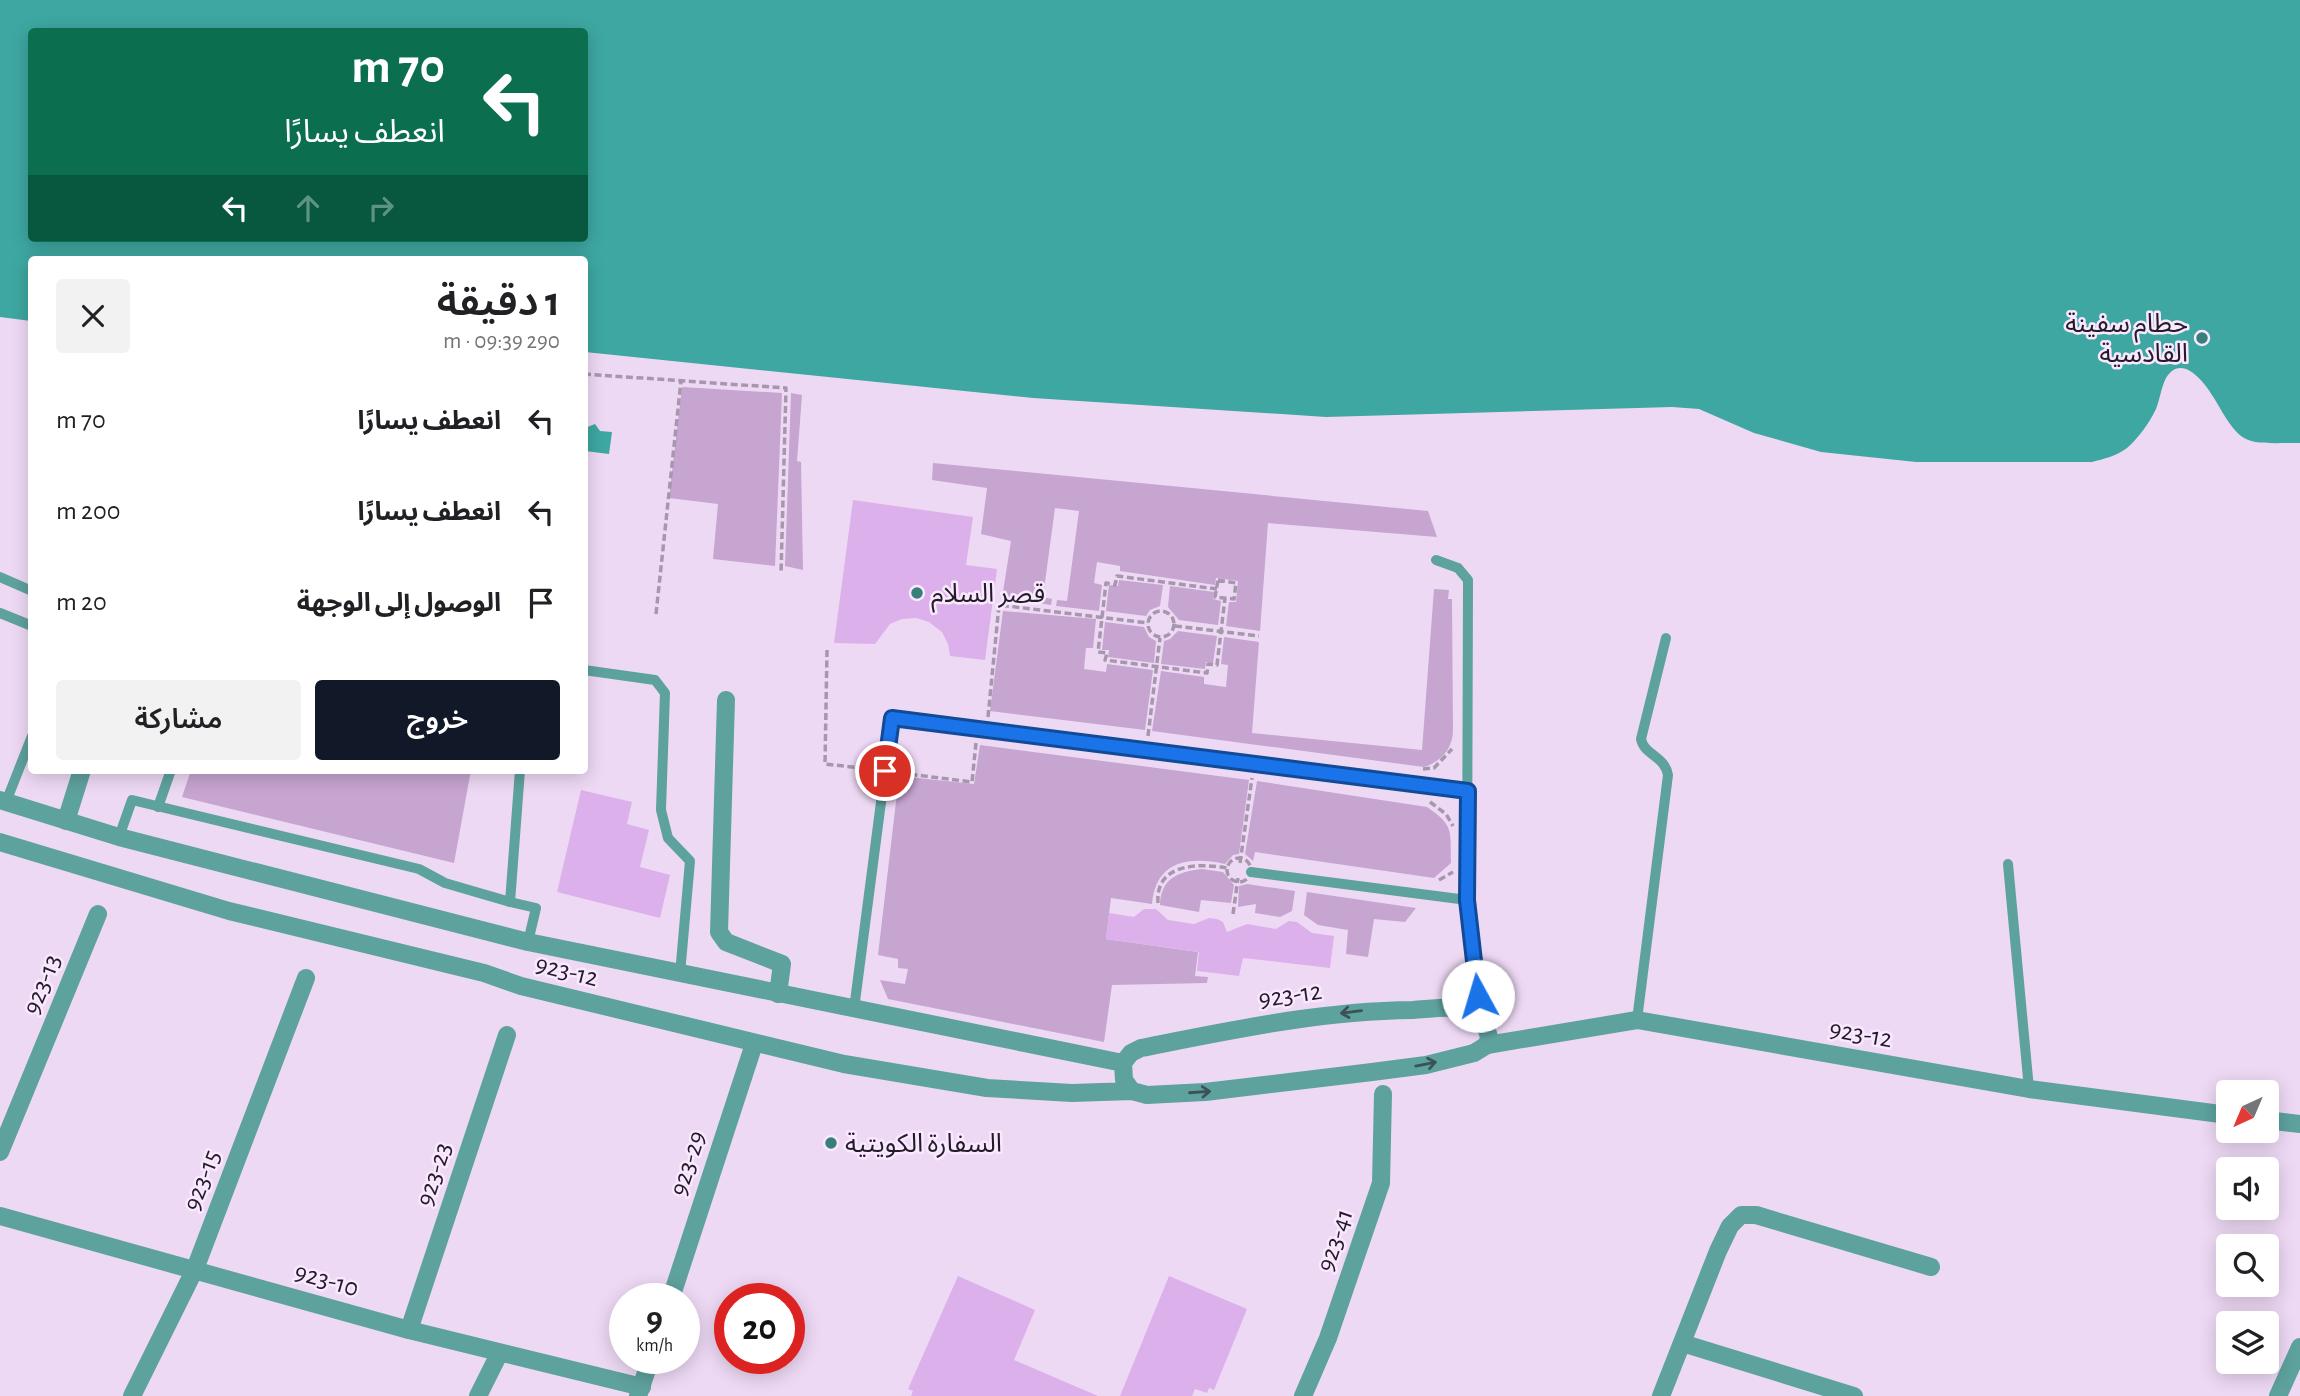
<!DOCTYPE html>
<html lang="ar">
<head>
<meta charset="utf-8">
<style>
	body { margin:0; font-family:"Alegreya Sans","Noto Sans Arabic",sans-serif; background:#f2f2f2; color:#202124; direction:rtl; height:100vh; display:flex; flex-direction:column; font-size:26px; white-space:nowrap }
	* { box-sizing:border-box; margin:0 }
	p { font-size:23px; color:#757577 }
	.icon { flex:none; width:38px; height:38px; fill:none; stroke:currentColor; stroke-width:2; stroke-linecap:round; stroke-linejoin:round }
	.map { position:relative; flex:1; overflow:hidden; direction:ltr }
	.sheet { position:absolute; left:28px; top:256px; width:560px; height:518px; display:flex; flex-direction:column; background:#fff; border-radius:7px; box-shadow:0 4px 18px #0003; direction:rtl }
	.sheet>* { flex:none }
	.hud { position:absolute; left:28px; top:28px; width:560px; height:214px; border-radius:7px; box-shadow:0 4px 18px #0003; direction:rtl; background:#0b6e4f; color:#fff; overflow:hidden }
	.needle { width:46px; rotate:224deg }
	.controls { position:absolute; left:2216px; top:1080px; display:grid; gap:14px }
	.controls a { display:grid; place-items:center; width:63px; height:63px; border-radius:7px; background:#fff; box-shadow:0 4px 18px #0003; font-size:35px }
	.speed { position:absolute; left:609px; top:1283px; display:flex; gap:14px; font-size:35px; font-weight:700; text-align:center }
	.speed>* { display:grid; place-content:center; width:91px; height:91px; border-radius:50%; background:#fff; box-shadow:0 4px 18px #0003; line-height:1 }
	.speed small { font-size:18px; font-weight:400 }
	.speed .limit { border:10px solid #d22; background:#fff; color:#111 }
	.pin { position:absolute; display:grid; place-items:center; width:60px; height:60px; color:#fff; margin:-30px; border:4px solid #fff; border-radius:50%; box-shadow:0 2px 7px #0007 }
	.me { position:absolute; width:77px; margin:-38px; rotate:354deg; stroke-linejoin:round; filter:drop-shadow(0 0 5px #0008) }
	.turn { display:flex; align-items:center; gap:24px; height:147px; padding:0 28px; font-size:32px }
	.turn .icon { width:91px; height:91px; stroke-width:2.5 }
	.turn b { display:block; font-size:49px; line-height:60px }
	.lanes { display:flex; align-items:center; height:66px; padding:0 28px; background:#0003; justify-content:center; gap:35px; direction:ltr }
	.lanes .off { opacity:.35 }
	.round { display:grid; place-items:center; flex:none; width:74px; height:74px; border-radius:7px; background:#f2f2f2 }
	.overview { display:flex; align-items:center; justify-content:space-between; height:119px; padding:0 28px }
	h1 { font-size:42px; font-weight:600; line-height:52px }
	.cta { display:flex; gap:14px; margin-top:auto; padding:14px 28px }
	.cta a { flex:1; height:80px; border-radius:7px; background:#111827; color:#fff; font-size:28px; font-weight:600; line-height:80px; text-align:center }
	.cta a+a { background:#f2f2f2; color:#202124 }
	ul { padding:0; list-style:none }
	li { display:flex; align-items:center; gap:21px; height:91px; padding:0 28px }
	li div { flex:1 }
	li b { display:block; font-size:26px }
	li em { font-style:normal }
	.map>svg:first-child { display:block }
</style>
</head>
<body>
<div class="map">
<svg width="2300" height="1396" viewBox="0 0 2300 1396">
	<rect width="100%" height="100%" fill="#eed9f5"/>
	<!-- green -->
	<g fill="#c6a5d1">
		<polygon points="682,387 782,393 775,566 713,559 718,504 669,498"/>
		<polygon points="791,393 802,395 797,461 801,462 803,570 785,566"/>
		<polygon points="933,463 1428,511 1437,537 1268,523 1260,631 1226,626 1229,602 1236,602 1238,581 1216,578 1215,585 1120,571 1120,566 1097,562 1094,583 1102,585 1099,611 1056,606 1057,600 1067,601 1079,511 1055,508 1043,597 1052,599 1051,605 1002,598 1011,541 981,534 987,488 932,480"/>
		<polygon points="1119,580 1163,585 1160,606 1150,610 1146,616 1106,611 1109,585 1118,586"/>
		<polygon points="1170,586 1214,592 1213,599 1221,601 1218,625 1179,620 1168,607"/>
		<path d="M 1434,589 L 1449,590 L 1448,599 L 1452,599 L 1453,730 C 1453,748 1442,761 1424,767 L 1152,731 L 1161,671 L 1204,677 L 1204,684 L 1226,687 L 1228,665 L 1221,664 L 1224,637 L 1259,642 L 1252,733 L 1422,750 Z"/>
		<polygon points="1003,611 1096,619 1093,648 1086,648 1084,669 1106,672 1107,664 1153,670 1145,730 990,711"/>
		<polygon points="1105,622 1144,627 1149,637 1156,641 1154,663 1108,657 1109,650 1102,650"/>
		<polygon points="1178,631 1217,636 1213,663 1206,662 1205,669 1161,664 1164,641 1170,639"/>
		<path d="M 980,745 L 1249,780 L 1239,854 L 1233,855 L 1225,864 C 1188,856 1156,861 1152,904 L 1111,898 L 1106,939 L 1198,952 L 1195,976 L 1208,977 L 1207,983 L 1112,985 L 1104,1042 L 888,999 L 880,980 L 905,984 L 908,969 L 898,968 L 898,959 L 878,955 L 899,776 L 974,784 Z"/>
		<polygon points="191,770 471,770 454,863 182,797"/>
		<path d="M 1257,781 L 1427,807 C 1455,826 1450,831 1451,863 L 1434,878 L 1255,852 L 1253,861 L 1245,854 Z"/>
		<path d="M 1202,869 L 1223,872 L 1234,885 L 1231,903 L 1201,900 L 1199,912 L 1160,905 C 1161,878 1178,872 1202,869 Z"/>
		<polygon points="1247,884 1295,891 1292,911 1280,917 1255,913 1256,904 1238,907 1239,886"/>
		<polygon points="1307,892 1416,908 1405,922 1374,919 1368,957 1346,954 1348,930 1318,925 1304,915"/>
	</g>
	<!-- water -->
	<g fill="#3ea7a1" fill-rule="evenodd">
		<path d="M 0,0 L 2300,0 L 2300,443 C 2243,443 2243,448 2214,398 C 2205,383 2182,352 2166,378 C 2161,388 2160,399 2156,409 C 2150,422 2137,440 2127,448 C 2116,456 2104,459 2092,462 L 1916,462 L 1821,452 L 1754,433 L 1699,409 L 1672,407 L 1326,417 L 1033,398 L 585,352 L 584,259 L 32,259 L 31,321 L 0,317 ZM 32,32 L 584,32 L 584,238 L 32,238 Z"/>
		<polygon points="595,424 600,431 612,432 609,454 585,451 585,428"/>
	</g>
	<!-- building -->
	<g fill="#dcb0eb">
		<polygon points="853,500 973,517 966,565 997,569 985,660 950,656 948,644 942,632 929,622 916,618 902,619 890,624 875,644 834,643"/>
		<polygon points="581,790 632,802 627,824 649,830 640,867 670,875 660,918 557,892"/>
		<polygon points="1144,909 1156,909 1168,920 1194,924 1209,918 1217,919 1223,922 1227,932 1247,924 1276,929 1289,921 1297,922 1312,933 1334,936 1330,968 1243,958 1239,976 1197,971 1199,952 1106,939 1109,913 1134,917"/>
		<polygon points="958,1276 1035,1310 1014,1360 1098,1396 911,1396 913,1391 908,1389"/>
		<polygon points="1169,1276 1247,1309 1230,1351 1214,1390 1209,1388 1207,1393 1195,1389 1192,1396 1120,1396"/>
	</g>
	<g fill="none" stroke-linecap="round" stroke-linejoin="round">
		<!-- path -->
		<g stroke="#a797ad" stroke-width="3.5" stroke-dasharray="7 3.5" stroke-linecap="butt">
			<polyline points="584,374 786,388 781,573"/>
			<polygon points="1218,580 1236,583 1234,599 1215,597"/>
			<polyline points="1217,589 1117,576 1115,585 1106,583 1098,652 1107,653 1105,660 1207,673 1208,664 1217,665 1225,598"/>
			<circle cx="1161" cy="624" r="13"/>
			<polyline points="656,614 681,381"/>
			<polyline points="1175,626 1259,636"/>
			<polyline points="827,650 825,764 870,769"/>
			<polyline points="988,717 999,605 1148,623"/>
			<polyline points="1148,736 1160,638"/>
			<polyline points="1423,769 1434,768 1452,749"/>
			<polyline points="900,773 972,782 976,743"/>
			<polyline points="1430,802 1446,814 1453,826"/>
			<circle cx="1239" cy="870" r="12"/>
			<polyline points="1240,863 1252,778"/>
			<polyline points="1439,880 1453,872"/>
			<path d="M 1158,903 C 1155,863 1199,863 1227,868"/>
			<polyline points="1233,914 1238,878"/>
		</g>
		<!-- service -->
		<g stroke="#5ea29e" stroke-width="10">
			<polyline points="1436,560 1458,568 1468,580 1467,900 1478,996 1474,1011"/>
			<polyline points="0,577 32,591"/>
			<polyline points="0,613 32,626"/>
			<polyline points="584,670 655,680 665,693 661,810 668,838 690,861 680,974"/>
			<polyline points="520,770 510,902 536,908 528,942"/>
			<polyline points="6,802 32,736"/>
			<polyline points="158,807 171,770"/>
			<polyline points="119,837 132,800 419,869 445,883 510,902"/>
			<polyline points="2008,864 2029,1089"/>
			<polyline points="1251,872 1467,900"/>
			<polyline points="854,1009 892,718 1468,791"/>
			<path d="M 1637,1020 L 1668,775 C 1665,756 1644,755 1641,739 L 1666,638"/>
		</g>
		<!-- minor -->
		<g stroke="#5ea29e" stroke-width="18">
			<polyline points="726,700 719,932 726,942 782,964 778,994"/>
			<polyline points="0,800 119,837 528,942 1123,1063"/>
			<polyline points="66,821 82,770"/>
			<path d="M 0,842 L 229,911 L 484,973 L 521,986 L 844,1064 L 987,1088 L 1072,1093 L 1132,1091 L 1147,1095 L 1205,1092 L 1372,1072 L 1426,1065 L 1474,1053 L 1487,1045 L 1489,1037 C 1486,1027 1483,1015 1472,1011 C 1454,1005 1431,1009 1413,1010 C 1320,1011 1232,1030 1141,1048 L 1131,1053 L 1123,1063 L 1124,1080 L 1132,1091"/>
			<polyline points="1487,1045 1637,1020 2029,1089 2228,1115"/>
			<polyline points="2266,1120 2300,1124"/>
			<polyline points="0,1152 98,914"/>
			<polyline points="0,1216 409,1330 642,1387"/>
			<polyline points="671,1298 754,1044"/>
			<polyline points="409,1330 507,1035"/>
			<polyline points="1682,1343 1854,1396"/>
			<polyline points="132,1396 195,1269 306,978"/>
			<polyline points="478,1396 499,1354"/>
			<polyline points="638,1396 651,1358"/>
			<polyline points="1303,1396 1328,1338 1381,1183 1383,1094"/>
			<polyline points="1661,1396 1718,1251 1730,1226 1741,1215 1756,1215 1931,1267"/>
			<polyline points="2278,1396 2300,1347"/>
		</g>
	</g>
	<!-- one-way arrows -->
	<defs><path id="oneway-shaft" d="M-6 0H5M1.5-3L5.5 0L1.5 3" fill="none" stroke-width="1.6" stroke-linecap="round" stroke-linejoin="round" transform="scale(1.75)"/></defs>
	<g stroke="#3b5256">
		<use href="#oneway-shaft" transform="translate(1351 1012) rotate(173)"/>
		<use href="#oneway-shaft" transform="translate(1426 1064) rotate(-11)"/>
		<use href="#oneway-shaft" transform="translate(1200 1092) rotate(-4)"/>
	</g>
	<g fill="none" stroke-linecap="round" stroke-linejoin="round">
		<defs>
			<polyline id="route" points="885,771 892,718 1468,791 1467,900 1478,996"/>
		</defs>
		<!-- route casing -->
		<use href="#route" stroke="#114b97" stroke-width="18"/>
		<!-- route -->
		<use href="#route" stroke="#1a73e8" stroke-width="12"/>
	</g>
	<!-- markers -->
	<g fill="#377f7b" stroke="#f9e8ff" stroke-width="2.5">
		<circle cx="2202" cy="338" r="7"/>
		<circle cx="917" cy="593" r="7"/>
		<circle cx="831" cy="1143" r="7"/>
	</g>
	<g text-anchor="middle" stroke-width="5" stroke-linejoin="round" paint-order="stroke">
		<!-- poi labels -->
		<g font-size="26" fill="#231c26" stroke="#f9e8ff" text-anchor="start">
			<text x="2188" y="332" text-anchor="end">حطام سفينة<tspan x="2188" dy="30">القادسية</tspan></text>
			<text x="931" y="602">قصر السلام</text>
			<text x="845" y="1152">السفارة الكويتية</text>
		</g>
		<!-- street labels -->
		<g font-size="26" fill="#231c26" stroke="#f9e8ff">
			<text transform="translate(567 970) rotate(14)" y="9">923-12</text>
			<text transform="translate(41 984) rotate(-68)" y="9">923-13</text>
			<text transform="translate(1290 994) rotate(-8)" y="9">923-12</text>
			<text transform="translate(1861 1033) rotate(10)" y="9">923-12</text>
			<text transform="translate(687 1163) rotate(-72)" y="9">923-29</text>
			<text transform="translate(433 1174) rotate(-72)" y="9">923-23</text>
			<text transform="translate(201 1180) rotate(-69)" y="9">923-15</text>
			<text transform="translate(1334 1240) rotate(-71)" y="9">923-41</text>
			<text transform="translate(327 1279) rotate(16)" y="9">923-10</text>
		</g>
	</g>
</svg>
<div class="controls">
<a><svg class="needle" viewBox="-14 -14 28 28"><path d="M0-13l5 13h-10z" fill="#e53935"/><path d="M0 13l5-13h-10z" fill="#757577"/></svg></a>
<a><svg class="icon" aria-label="sound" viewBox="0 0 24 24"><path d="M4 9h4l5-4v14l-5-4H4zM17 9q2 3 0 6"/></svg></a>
<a><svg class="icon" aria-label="search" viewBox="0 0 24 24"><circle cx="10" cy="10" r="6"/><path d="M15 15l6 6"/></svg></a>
<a><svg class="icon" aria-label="layers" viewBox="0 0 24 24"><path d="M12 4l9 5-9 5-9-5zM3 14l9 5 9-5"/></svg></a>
</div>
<div class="speed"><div>9<small>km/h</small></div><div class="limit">20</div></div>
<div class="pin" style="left:885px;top:771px;background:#d93025"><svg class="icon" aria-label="arrive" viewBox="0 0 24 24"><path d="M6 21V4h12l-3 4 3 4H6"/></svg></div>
<svg class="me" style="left:1478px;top:996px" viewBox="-20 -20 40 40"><circle r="19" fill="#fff"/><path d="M0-13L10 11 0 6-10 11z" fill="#1a73e8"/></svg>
<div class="hud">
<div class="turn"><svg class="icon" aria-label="left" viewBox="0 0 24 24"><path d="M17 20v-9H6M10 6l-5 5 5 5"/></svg><div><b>70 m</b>انعطف يسارًا</div></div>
<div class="lanes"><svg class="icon" aria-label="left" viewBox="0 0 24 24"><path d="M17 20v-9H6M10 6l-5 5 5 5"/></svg><svg class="icon off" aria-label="ahead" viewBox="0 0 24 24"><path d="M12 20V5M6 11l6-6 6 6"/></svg><svg class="icon off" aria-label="right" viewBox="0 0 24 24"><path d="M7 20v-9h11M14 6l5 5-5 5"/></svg></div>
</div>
<section class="sheet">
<div class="overview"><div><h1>1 دقيقة</h1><p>290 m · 09:39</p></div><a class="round"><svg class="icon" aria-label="close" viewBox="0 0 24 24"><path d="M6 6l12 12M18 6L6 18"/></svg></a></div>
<ul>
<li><svg class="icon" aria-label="left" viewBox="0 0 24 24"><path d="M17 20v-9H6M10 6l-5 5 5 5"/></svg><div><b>انعطف يسارًا</b></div><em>70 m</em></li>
<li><svg class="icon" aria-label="left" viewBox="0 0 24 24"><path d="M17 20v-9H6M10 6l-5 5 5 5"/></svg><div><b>انعطف يسارًا</b></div><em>200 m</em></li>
<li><svg class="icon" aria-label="arrive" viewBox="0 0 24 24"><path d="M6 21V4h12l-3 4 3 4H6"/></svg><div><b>الوصول إلى الوجهة</b></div><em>20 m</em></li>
</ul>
<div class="cta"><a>خروج</a><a>مشاركة</a></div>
</section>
</div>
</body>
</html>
